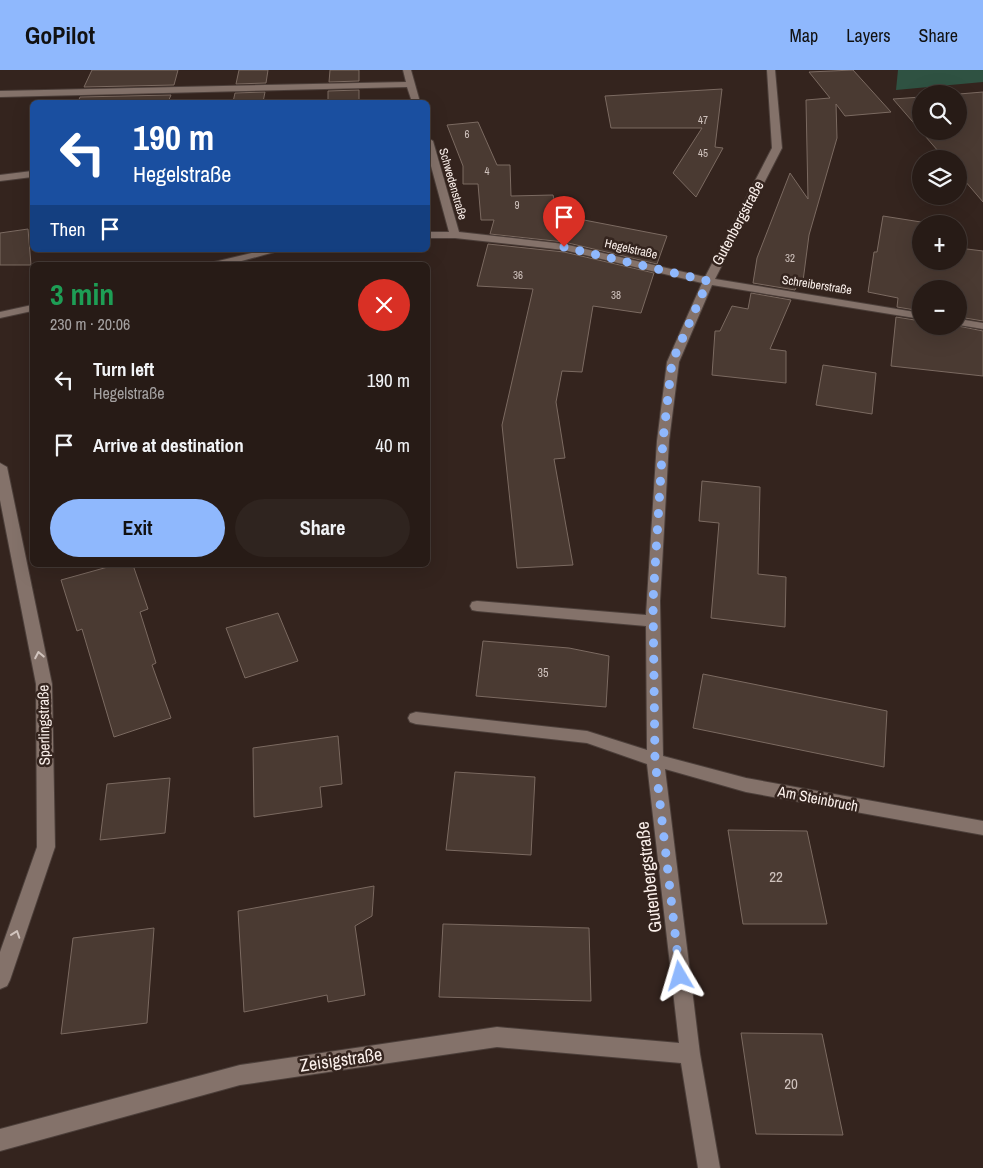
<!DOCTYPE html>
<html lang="en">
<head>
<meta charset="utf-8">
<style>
	body { margin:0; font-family:"Archivo Narrow",sans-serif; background:#2f241f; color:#f1f3f6; height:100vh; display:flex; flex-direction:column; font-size:19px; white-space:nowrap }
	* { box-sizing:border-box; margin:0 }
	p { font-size:16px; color:#a4a1a1 }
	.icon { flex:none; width:28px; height:28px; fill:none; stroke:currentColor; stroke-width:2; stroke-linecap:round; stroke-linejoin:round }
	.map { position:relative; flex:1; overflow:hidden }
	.sheet { position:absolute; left:30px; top:192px; width:400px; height:305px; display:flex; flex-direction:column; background:#271b16; border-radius:8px; box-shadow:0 5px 20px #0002,0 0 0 1px #433935 }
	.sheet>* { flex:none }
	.banner { position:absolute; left:30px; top:30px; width:400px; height:152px; border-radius:8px; box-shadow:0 5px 20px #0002,0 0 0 1px #433935; background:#1a4fa0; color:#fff; overflow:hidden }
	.controls { position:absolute; left:912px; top:15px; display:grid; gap:10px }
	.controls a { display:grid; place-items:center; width:55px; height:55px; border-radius:50%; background:#271b16; box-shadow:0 5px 20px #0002,0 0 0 1px #433935; font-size:25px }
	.pin { position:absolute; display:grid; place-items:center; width:42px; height:42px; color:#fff; margin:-51px -21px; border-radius:50% 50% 50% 0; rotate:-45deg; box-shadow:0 0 5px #0007 }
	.pin .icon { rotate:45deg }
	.me { position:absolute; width:55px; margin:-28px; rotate:353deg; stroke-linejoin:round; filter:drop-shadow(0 0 4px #0008) }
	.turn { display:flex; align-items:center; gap:18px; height:105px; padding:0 20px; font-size:22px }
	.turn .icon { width:65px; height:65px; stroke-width:2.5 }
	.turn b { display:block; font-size:35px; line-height:42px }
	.then { display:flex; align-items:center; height:48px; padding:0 20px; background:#0003; gap:10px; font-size:19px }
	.round { display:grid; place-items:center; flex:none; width:52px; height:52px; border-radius:26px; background:#2f241f }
	.summary { display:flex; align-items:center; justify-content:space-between; height:85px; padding:0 20px }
	h1 { font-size:30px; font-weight:700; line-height:38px; color:#1e9e55 }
	.primary-button { display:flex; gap:10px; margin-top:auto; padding:10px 20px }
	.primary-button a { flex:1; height:58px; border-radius:30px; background:#8fb8fd; color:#111; font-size:20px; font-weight:700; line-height:58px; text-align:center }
	.primary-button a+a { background:#2f241f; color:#f1f3f6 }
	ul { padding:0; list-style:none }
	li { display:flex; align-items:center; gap:15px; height:65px; padding:0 20px }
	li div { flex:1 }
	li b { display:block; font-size:19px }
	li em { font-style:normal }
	header { display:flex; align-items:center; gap:30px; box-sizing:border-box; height:70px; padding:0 25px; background:#8fb8fd; color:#111 }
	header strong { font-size:24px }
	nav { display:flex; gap:28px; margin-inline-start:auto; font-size:18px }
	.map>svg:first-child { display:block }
</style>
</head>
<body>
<header>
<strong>GoPilot</strong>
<nav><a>Map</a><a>Layers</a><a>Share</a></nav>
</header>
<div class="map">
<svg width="983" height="1098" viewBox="0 0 983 1098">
	<rect width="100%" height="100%" fill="#34241e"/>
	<!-- green -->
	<polygon fill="#2f5242" points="898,0 983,0 983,12 896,20"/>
	<!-- building -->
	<g fill="#4a3a32" stroke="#7b6a61">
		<polygon points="92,0 178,0 174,15 84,17"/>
		<polygon points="239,0 268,0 266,13 236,14"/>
		<polygon points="330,0 359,0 359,11 329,12"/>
		<polygon points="853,0 891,42 845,46 836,34 837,68 809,165 803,211 800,210 795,220 753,213 757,188 790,103 808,129 806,30 830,28 809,2"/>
		<polygon points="722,19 715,77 723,78 696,127 673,103 702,58 611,58 605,26"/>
		<polygon points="359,20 359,32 328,32 328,21"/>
		<polygon points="265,22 263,32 233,32 235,23"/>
		<polygon points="983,22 983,132 959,104 959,89 945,89 893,29 921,27 921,61 959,61 959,24"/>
		<polygon points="171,25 168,32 78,32 80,27"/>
		<polygon points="478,52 497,95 510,95 511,126 553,125 558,145 667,166 657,194 564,172 490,164 494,150 481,150 478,114 463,114 463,96 447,55"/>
		<polygon points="883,146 921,152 919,172 921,173 921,191 959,191 959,178 983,181 983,251 959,247 959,219 921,219 921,241 897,237 898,228 868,222 874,182 877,182"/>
		<polygon points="28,159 31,195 0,195 0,163"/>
		<polygon points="488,174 564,182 654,203 641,243 593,236 582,302 562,301 556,332 565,388 554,389 573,495 517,498 502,355 533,219 477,216"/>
		<polygon points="751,223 791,230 770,279 786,281 786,313 712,305 715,261 720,261 732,236 748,239"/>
		<polygon points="896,247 921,251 921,256 958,256 983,261 983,306 891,296"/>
		<polygon points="823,295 876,303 872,344 816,335"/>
		<polygon points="702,411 760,417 758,504 786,507 785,557 711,548 719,453 699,451"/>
		<polygon points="115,495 133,495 148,539 140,542 156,593 152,595 171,648 114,667 82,559 77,561 61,510"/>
		<polygon points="278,543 298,591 245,608 226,558"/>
		<polygon points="483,571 569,578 609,586 606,637 476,626"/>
		<polygon points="703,604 887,641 884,697 693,658"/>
		<polygon points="338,666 342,714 320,717 322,737 254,747 253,678"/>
		<polygon points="455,702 535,707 531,785 446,780"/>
		<polygon points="170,708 165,763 100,770 107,714"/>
		<polygon points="728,760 807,761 827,854 743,854"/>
		<polygon points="374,816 372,846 355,856 365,925 328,932 327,925 244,942 238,841"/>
		<polygon points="443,854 589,858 591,931 439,927"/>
		<polygon points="154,858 147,953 61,964 73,868"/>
		<polygon points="741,963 822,964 843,1065 756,1064"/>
	</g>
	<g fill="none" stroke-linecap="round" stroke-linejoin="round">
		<defs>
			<g id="minor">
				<polygon points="403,0 411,0 420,32 412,32 407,17 0,27 0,21 406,12"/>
				<polygon points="767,0 775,0 782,78 715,209 921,243 921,249 712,215 679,292 669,371 660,531 663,686 746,708 983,751 983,765 746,722 665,699 700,984 720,1098 698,1098 681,993 497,977 240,1015 0,1081 0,1059 240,995 497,957 679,973 647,694 587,673 416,654 410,652 408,648 410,644 416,642 587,661 647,680 646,556 477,541 472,540 470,536 472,532 477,531 646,545 657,371 667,292 702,213 564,180 455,168 428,168 428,162 449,162 428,85 428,68 433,71 459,162 564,174 705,207 772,78"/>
				<polygon points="32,101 32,107 0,111 0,105"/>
				<polygon points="264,180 282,180 227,195 209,195 210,193"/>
				<polygon points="32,235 32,241 0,248 0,242"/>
				<polygon points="959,249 983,253 983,259 959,255"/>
				<polygon points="0,393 7,397 52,614 55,777 10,910 7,916 0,919 0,882 37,777 36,614 0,430"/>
			</g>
		</defs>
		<!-- minor casing -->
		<use href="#minor" stroke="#4c3f3a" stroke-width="2"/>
		<!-- minor -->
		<use href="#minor" fill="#84726a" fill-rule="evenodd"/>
	</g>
	<!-- one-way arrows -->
	<defs><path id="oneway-chevron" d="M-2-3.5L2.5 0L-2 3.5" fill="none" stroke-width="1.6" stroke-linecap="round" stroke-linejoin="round" transform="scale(1.25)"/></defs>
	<g stroke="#d1c4be">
		<use href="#oneway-chevron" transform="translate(39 585) rotate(-101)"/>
		<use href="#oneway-chevron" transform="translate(16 864) rotate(-71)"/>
	</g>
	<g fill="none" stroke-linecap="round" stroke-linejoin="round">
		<!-- route -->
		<polyline stroke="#8fb8fd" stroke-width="9" stroke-dasharray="0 16.2" points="564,177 708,211 672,292 663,370 653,531 655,690 680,906"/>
	</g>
	<g text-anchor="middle" stroke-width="5" stroke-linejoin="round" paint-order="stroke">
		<!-- far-number labels -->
		<g font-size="11" fill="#cfc2bd">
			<text x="703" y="54">47</text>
			<text x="467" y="68">6</text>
			<text x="703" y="87">45</text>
			<text x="487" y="105">4</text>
			<text x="517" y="139">9</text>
			<text x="790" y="192">32</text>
			<text x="518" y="209">36</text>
			<text x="616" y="229">38</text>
		</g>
		<!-- far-street labels -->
		<g font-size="12" fill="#fbf0eb" stroke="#34241e">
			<text transform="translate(453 114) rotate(74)" y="4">Schwedenstraße</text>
			<text transform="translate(631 179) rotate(13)" y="4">Hegelstraße</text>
			<text transform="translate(817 215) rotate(9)" y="4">Schreiberstraße</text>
		</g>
		<!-- number labels -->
		<g font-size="12" fill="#cfc2bd">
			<text x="543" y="607">35</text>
		</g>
		<!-- street labels -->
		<g font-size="15" fill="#fbf0eb" stroke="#34241e">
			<text transform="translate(738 153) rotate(-62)" y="5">Gutenbergstraße</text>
			<text transform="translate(44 655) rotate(-91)" y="5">Sperlingstraße</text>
			<text transform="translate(818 729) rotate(11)" y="5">Am Steinbruch</text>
		</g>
		<!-- near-number labels -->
		<g font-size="15" fill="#cfc2bd">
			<text x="776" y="812">22</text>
			<text x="791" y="1019">20</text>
		</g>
		<!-- near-street labels -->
		<g font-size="18" fill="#fbf0eb" stroke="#34241e">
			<text transform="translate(649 807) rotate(-97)" y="6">Gutenbergstraße</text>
			<text transform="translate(341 990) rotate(-8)" y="6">Zeisigstraße</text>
		</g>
	</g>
</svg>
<div class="controls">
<a><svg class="icon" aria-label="search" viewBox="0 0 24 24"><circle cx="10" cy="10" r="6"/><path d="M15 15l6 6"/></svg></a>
<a><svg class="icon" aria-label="layers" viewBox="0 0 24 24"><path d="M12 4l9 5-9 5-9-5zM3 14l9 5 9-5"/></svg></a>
<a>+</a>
<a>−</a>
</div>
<div class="pin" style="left:564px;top:177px;background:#d93025"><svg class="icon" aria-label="arrive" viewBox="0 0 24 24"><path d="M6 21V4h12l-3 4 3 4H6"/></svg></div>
<svg class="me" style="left:680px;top:906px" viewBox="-20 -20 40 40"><path d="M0-17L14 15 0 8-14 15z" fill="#8fb8fd" stroke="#fff" stroke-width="4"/></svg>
<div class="banner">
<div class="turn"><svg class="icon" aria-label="left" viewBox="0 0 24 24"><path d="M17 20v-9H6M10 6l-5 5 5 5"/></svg><div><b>190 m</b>Hegelstraße</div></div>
<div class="then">Then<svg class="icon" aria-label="arrive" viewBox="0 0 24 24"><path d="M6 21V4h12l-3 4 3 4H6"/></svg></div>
</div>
<section class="sheet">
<div class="summary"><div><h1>3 min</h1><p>230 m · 20:06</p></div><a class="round" style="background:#d93025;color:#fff"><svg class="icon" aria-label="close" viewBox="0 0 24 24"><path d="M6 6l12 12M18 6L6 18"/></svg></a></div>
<ul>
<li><svg class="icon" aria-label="left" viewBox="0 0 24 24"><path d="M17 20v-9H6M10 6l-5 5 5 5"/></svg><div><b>Turn left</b><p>Hegelstraße</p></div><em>190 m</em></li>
<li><svg class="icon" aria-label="arrive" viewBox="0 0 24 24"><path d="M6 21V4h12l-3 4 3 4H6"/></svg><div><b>Arrive at destination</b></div><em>40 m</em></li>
</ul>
<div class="primary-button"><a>Exit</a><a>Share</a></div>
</section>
</div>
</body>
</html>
